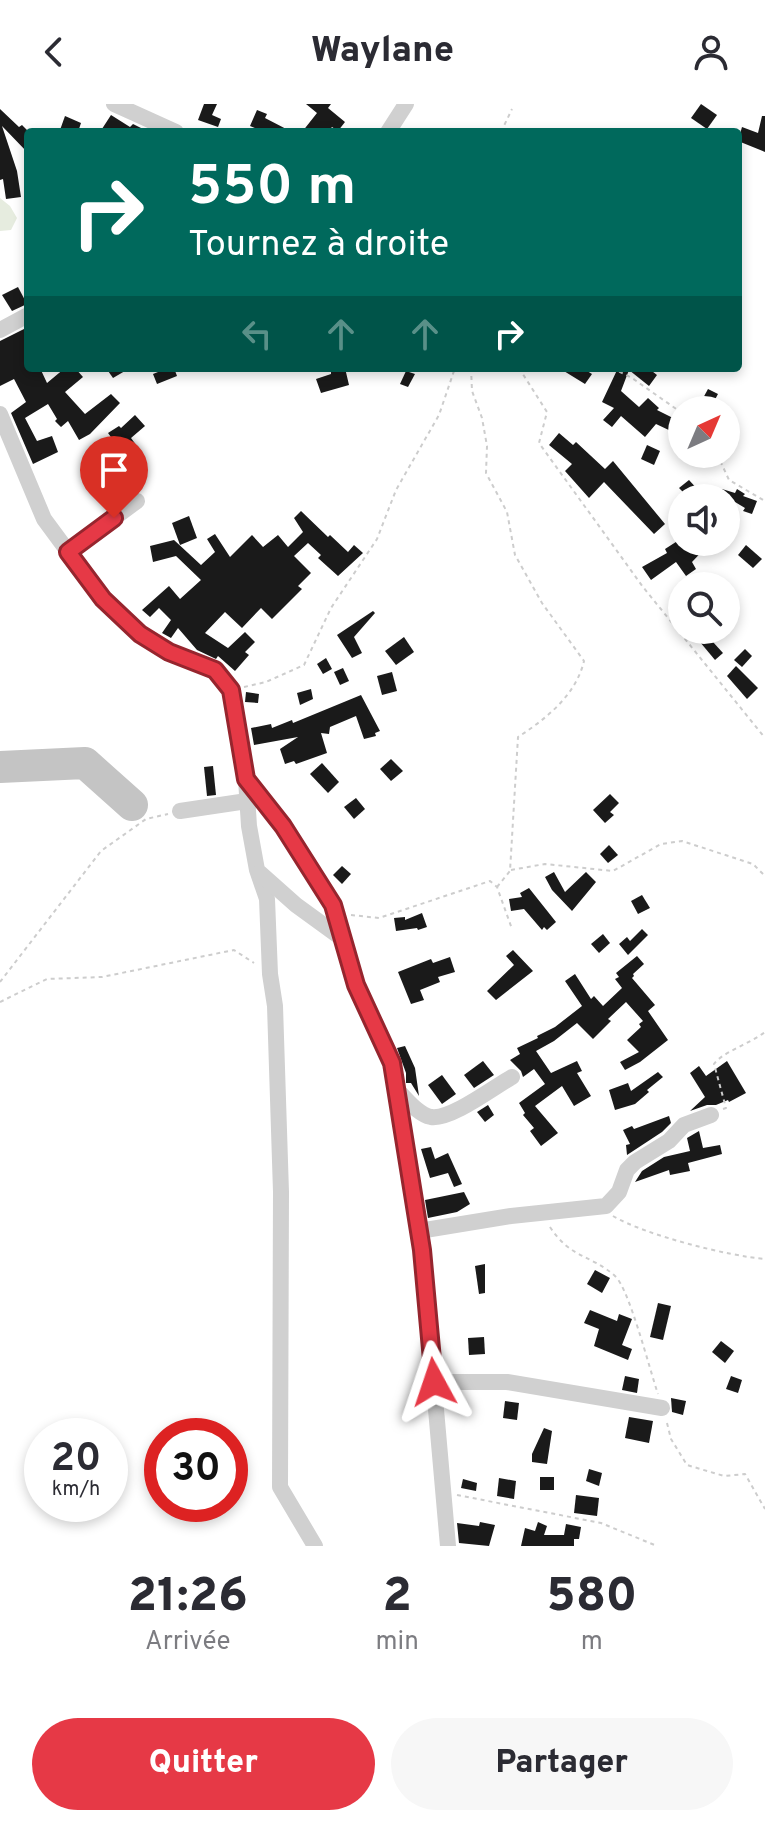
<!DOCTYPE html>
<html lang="fr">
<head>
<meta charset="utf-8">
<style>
	body { margin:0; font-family:Overpass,sans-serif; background:#f7f7f7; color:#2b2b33; height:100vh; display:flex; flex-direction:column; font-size:30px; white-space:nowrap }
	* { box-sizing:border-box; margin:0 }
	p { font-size:26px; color:#7c7c81 }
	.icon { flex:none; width:44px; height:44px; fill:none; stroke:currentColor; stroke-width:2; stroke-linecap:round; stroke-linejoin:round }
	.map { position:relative; height:1442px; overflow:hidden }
	.details { display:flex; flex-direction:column; background:#fff; flex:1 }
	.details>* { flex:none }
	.banner { position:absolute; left:24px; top:24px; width:718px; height:244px; border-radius:8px; box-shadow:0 4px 12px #0003; background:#00695c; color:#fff; overflow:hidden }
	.needle { width:52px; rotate:44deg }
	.buttons { position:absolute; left:668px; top:292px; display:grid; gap:16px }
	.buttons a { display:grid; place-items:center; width:72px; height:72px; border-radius:50%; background:#fff; box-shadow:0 4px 12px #0003; font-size:40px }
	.speed { position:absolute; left:24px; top:1314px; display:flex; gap:16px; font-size:40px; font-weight:700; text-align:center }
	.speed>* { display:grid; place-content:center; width:104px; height:104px; border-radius:50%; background:#fff; box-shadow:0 4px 12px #0003; line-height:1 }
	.speed small { font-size:20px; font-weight:400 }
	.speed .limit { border:12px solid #d22; background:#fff; color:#111 }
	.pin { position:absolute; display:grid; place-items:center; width:68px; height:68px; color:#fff; margin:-82px -34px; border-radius:50% 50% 50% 0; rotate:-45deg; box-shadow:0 0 8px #0007 }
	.pin .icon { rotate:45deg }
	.me { position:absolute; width:88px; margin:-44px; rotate:355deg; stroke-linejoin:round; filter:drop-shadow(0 0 6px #0008) }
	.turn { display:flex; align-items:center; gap:28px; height:168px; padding:0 32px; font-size:36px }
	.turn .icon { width:104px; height:104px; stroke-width:2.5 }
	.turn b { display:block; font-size:56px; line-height:68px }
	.lanes { display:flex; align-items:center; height:76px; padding:0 32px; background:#0003; justify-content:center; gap:40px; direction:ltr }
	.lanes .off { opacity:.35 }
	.eta { display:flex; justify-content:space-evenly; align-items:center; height:136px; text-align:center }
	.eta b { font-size:48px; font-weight:800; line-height:56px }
	.primary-button { display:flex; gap:16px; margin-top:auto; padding:16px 32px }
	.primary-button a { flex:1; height:92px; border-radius:48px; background:#e63946; color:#fff; font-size:32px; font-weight:800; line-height:92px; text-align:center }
	.primary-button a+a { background:#f7f7f7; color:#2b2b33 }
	header { display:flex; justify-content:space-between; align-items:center; height:104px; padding:0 32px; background:#fff; font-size:36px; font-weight:800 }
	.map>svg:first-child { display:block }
</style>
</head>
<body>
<header><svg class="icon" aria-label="back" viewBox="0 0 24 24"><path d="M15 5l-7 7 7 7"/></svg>Waylane<svg class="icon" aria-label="person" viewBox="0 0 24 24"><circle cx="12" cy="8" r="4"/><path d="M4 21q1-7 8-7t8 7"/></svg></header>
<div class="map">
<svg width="765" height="1442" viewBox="0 0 765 1442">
	<rect width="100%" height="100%" fill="#fff"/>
	<!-- green -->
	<polygon fill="#e6ecdf" points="0,94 10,102 17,114 11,126 0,127"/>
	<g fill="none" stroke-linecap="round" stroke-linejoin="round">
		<!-- taxiway -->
		<polyline stroke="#c4c4c4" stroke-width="32" points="0,663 85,659 132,701"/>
	</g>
	<!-- building -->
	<g fill="#1a1a1a">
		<polygon points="204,0 217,0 212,11 221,15 218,23 198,16"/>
		<polygon points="306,0 331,0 328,4 345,18 338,27 332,23 328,28 302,28 317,9"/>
		<polygon points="701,0 717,11 707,25 691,14"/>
		<polygon points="0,5 19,23 22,21 28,27 28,49 2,22 17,67 21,93 6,95 3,75 0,76"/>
		<polygon points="257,6 267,10 265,14 292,28 255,28 257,25 250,22"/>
		<polygon points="111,11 130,23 133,20 149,28 100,28"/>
		<polygon points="65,12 81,19 78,28 60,26"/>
		<polygon points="762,12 765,12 765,48 738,37 742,23 758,29"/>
		<polygon points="18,183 27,200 12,207 2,191"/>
		<polygon points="28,223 28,264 40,264 47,279 65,264 75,264 83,273 65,288 85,310 111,290 120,299 90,330 79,336 68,317 61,323 55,317 57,315 48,300 25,314 37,337 52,332 58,348 33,360 11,309 26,298 14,275 0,282 0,237"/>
		<polygon points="106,264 130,264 113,274"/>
		<polygon points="168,264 174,264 177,272 157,280 153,270"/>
		<polygon points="345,264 349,281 321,289 316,275 331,270 331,267"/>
		<polygon points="559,264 582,264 592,270 585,280"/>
		<polygon points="618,264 648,264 657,271 649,282 629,266 621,287 639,303 648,294 659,304 657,306 679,317 673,328 656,320 645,333 621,312 612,323 603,316 614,304 602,298"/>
		<polygon points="406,267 415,270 408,283 400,280"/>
		<polygon points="708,285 718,290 712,301 702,296"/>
		<polygon points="135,311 145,322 131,334 139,345 126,354 108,329 119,322 121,324"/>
		<polygon points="559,329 573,341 576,338 605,365 613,357 665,420 654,430 604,378 589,394 565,367 572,360 549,341"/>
		<polygon points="647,341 660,347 654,361 641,355"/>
		<polygon points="689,376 700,388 694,394 680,394 684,389 679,384"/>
		<polygon points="722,385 735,389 737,385 745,390 743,392 757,397 752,410 743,407 745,404 720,389"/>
		<polygon points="301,407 328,433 330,431 348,448 354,441 363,449 338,472 318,454 321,451 308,439 294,452 311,469 298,482 302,485 272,515 261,504 242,524 225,508 205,529 228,544 245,528 255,538 245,548 249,551 235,567 218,552 216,555 197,546 178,524 171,534 162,529 171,516 159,504 150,513 142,506 169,482 180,495 201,476 176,452 153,458 150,442 174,436 201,461 215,448 207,435 215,430 230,453 252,431 263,443 278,431 288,443 303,428 294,414"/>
		<polygon points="189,412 197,434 180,441 172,419"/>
		<polygon points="679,436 711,438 692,458 696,465 686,472 676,458 651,476 642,463 667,449 665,445"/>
		<polygon points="746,441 762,455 753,464 738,451"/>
		<polygon points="373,507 375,509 354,533 362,549 352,554 337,531"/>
		<polygon points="702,526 723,549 715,556 695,532"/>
		<polygon points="404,533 414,548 396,561 385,547"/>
		<polygon points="745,545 752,552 742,563 734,556"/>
		<polygon points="326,554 332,565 323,570 317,560"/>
		<polygon points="736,562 758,584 747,595 727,572"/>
		<polygon points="343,564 349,577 340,581 334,568"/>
		<polygon points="392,568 397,587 382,591 377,572"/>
		<polygon points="311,585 313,595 300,601 297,589"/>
		<polygon points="246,588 259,590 258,599 245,598"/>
		<polygon points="361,591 380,627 375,629 376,632 364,635 356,612 330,623 329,630 321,629 327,649 296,660 294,657 285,660 280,645 298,633 254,641 251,624 271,620 272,624 292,616 293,619"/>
		<polygon points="391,655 403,667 391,677 380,665"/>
		<polygon points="322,659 339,678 328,689 310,670"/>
		<polygon points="213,662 216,691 207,692 204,663"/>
		<polygon points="610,690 619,699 610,708 614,711 605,719 593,706"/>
		<polygon points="356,694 365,705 354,715 344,703"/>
		<polygon points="609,741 618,751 608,759 600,750"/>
		<polygon points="342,762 351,770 342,780 333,771"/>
		<polygon points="554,768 565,788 586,768 596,778 572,807 552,786 545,773"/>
		<polygon points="529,784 556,818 547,826 544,823 542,826 524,805 511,807 509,795 522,793 520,789"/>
		<polygon points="642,791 650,804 638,810 631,797"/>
		<polygon points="422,809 427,823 418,826 417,824 396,827 394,814 405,813 405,816"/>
		<polygon points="642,825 648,831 628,851 619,840 627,833 630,837"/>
		<polygon points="603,830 610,839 599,849 591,840"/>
		<polygon points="513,846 533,867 496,896 487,887 514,861 506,852"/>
		<polygon points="637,852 644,860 633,870 634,872 632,874 655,901 648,907 668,936 640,958 625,966 620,958 639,948 627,936 641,923 639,920 643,917 626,898 608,915 611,917 593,935 577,919 554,937 536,947 551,969 577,957 582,967 577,969 591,992 574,1002 562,982 535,1002 558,1029 541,1042 530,1027 534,1024 523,1011 525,1009 519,999 545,980 534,965 523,973 521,967 510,956 520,950 517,944 538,934 537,932 555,923 582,902 565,877 575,870 591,895 594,892 603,902 622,884 615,875 619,873 616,869"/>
		<polygon points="450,853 455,868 438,873 440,878 420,886 424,896 411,900 398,868 431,855 433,859"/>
		<polygon points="405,942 415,964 419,992 411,979 406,979 406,969 397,944"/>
		<polygon points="483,957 494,971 474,984 464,971"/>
		<polygon points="727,957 746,989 729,998 728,996 716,1001 707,1001 690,1007 705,993 690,969 699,962 706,972"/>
		<polygon points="658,968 663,973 647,986 649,988 635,1000 615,1006 609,986 628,979 631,987"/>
		<polygon points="442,971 456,990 442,1000 428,981"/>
		<polygon points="488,1001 494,1011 485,1018 477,1008"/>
		<polygon points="669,1012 671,1019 662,1028 627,1051 626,1041 630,1040 623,1026 632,1022 634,1025"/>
		<polygon points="699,1027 703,1044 720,1041 722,1050 688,1059 690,1067 670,1071 669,1066 635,1078 642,1067 664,1053 690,1047 687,1034"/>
		<polygon points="431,1043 435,1055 448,1049 462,1080 454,1083 448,1069 430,1074 421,1045"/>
		<polygon points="464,1088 470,1100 457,1108 428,1114 425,1096"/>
		<polygon points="485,1160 485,1189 479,1190 475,1162"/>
		<polygon points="595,1166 610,1174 602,1189 587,1180"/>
		<polygon points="658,1199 671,1202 663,1236 650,1233"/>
		<polygon points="590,1206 617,1217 619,1210 632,1215 622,1241 632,1245 628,1256 594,1242 599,1225 584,1219"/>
		<polygon points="484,1233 485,1250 469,1251 468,1234"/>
		<polygon points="721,1237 734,1247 725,1259 712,1248"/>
		<polygon points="625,1272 639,1275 637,1289 622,1286"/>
		<polygon points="731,1272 742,1276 738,1289 726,1285"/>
		<polygon points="671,1294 686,1297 683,1311 672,1308"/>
		<polygon points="505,1297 519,1299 517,1316 503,1314"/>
		<polygon points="629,1313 653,1317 649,1339 625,1334"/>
		<polygon points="544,1324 552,1327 547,1360 532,1358 532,1350"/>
		<polygon points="589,1365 602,1369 599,1382 586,1377"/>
		<rect x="540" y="1373" width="14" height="13"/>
		<polygon points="499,1374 516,1377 514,1395 497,1392"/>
		<polygon points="463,1375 477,1379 476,1387 461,1384"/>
		<polygon points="576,1391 599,1394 597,1412 574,1409"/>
		<polygon points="480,1418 495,1421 489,1442 459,1439 457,1419 479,1422"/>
		<polygon points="538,1418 547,1422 544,1431 564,1431 566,1420 581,1423 579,1435 574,1435 574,1442 521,1442 525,1424 535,1427"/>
	</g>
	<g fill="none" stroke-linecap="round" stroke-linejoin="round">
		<!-- path -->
		<g stroke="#cdcdcd" stroke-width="2" stroke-dasharray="4 4" stroke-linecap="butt">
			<polyline points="501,28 512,5"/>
			<path d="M 471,264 L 472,287 L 482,314 L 487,342 L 486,369 L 507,408 L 515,451 L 542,499 L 584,557 C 576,591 546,615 518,633 L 510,767 L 497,783"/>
			<polyline points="519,264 547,308 539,339 643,483 765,634"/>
			<polyline points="612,264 632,274 682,309"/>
			<polyline points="717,350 729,376 765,397"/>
			<polyline points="244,583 266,578 304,561 331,504 377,435 396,386 439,311 455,264"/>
			<polyline points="511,766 545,760 613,767 661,740 682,737 753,760 765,772"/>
			<polyline points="351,811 379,814 490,777 497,783 512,825"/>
			<polyline points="0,878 101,747 146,715 168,710"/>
			<polyline points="0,898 47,875 102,873 234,846 254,859"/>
			<path d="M 723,1005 L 726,1004 L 714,960 C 721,949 751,939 765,928"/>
			<path d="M 613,1112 C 645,1131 728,1152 765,1155"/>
			<path d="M 550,1123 C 571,1155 590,1150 615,1172 C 629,1184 650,1267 658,1290"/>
			<polyline points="667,1319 671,1335 687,1361 724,1372 745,1370 765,1405"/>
			<polyline points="457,1391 601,1419 657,1442"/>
		</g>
		<!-- minor -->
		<g stroke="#d0d0d0" stroke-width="16">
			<polyline points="114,0 176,28"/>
			<polyline points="388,28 406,0"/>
			<polyline points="0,226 28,211"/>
			<polyline points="0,310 44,415 103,495 140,530 169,548 215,566 231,586 246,675 249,722 257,766 267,795 270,870 275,902 281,1088 280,1383 315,1442"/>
			<polyline points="68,448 137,397"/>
			<polyline points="246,675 283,722 333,801 356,881 392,959 422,1146 448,1442"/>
			<polyline points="180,707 247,697"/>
			<polyline points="260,769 296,801 340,833"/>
			<path d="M 396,985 C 406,994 417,1010 431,1013 C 451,1016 494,983 512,973"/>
			<polyline points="419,1127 511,1112 606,1102 619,1088 627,1066 635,1058 669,1037 684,1021 711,1011"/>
			<polyline points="434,1278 507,1278 662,1304"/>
		</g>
	</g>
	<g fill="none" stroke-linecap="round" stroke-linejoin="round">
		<defs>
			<polyline id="route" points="114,414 68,448 103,495 140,530 169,548 215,566 231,586 246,675 283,722 333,801 356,881 392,959 422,1146 434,1278"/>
		</defs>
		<!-- route casing -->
		<use href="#route" stroke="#96252e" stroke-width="20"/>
		<!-- route -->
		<use href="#route" stroke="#e63946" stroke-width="14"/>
	</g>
</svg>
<div class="buttons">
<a><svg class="needle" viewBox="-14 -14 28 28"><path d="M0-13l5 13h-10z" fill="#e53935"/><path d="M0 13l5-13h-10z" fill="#7c7c81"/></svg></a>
<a><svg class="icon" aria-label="sound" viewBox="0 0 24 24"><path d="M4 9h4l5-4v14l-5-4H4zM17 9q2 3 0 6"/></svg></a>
<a><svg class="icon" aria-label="search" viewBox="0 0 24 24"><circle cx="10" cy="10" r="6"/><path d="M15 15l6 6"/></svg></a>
</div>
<div class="speed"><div>20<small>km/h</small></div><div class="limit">30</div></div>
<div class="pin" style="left:114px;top:414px;background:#d93025"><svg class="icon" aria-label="arrive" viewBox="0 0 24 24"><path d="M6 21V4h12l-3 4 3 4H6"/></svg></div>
<svg class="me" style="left:434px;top:1278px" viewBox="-20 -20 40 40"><path d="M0-17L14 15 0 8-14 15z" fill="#e63946" stroke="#fff" stroke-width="4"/></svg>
<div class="banner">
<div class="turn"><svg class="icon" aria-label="right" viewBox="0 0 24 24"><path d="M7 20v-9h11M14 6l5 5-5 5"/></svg><div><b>550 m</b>Tournez à droite</div></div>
<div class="lanes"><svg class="icon off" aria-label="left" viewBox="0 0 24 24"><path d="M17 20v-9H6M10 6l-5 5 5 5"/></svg><svg class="icon off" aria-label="ahead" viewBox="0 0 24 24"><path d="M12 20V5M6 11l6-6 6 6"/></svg><svg class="icon off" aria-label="ahead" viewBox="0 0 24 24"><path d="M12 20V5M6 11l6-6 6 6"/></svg><svg class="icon" aria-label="right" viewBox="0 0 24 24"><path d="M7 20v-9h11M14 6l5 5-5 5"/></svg></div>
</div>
</div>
<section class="details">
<div class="eta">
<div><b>21:26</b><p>Arrivée</p></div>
<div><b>2</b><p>min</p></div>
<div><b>580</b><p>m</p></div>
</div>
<div class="primary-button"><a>Quitter</a><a>Partager</a></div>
</section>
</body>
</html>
